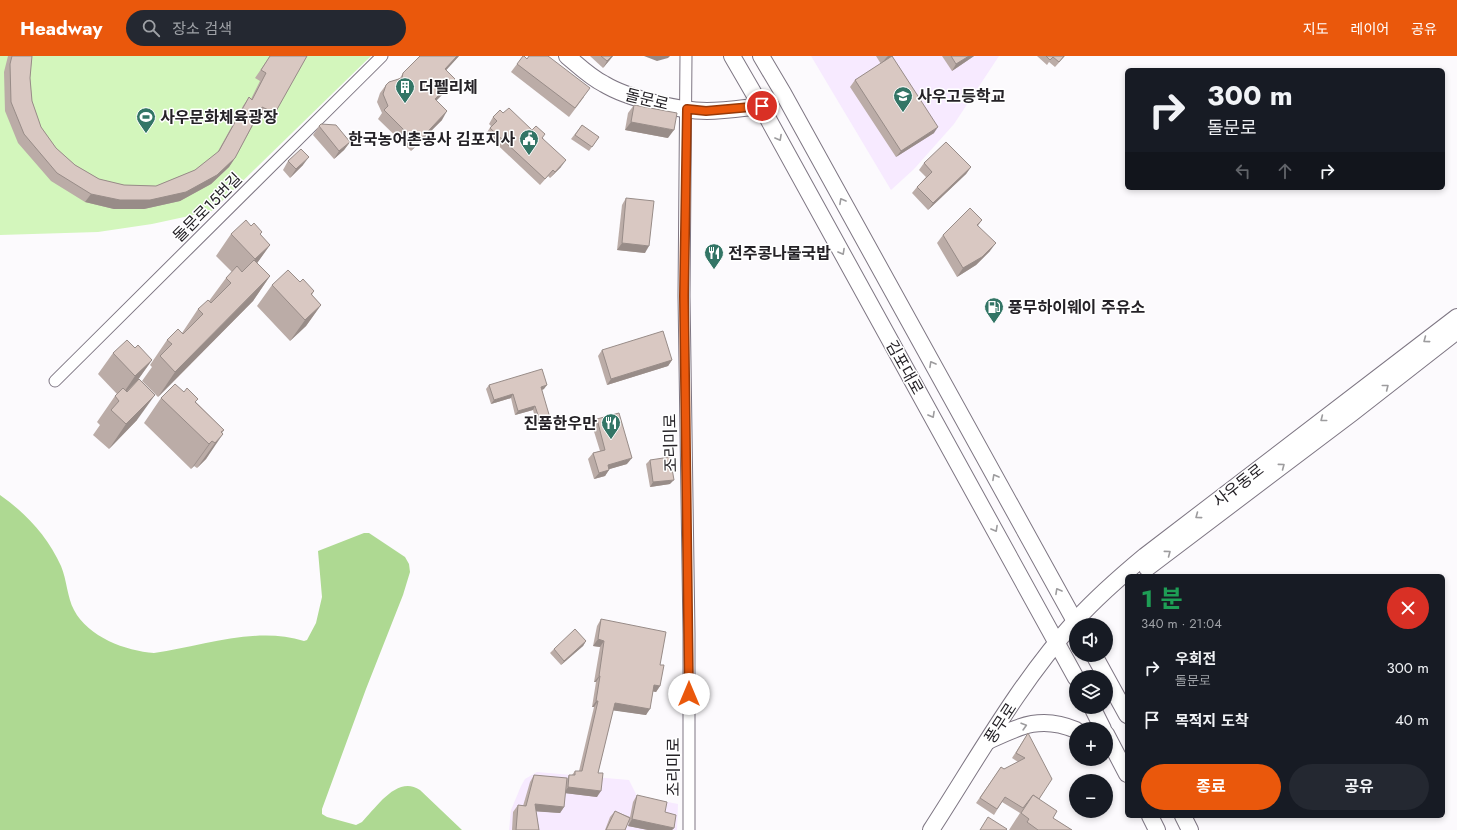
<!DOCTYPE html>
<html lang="ko">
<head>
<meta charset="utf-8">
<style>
	body { margin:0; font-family:Jost,"Noto Sans KR",sans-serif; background:#242831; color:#f1f3f6; height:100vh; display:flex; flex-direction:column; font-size:15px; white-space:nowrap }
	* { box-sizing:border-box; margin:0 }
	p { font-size:13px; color:#9ea1a6 }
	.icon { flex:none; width:22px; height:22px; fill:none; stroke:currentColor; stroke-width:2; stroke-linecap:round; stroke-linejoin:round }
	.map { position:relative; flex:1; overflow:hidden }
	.panel { position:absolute; left:1125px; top:518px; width:320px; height:244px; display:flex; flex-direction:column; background:#171b24; border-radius:6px; box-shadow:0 2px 6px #0003 }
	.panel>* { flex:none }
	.banner { position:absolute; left:1125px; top:12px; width:320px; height:122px; border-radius:6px; box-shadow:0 2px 6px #0003; background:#171b24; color:#f1f3f6; overflow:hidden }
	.buttons { position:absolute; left:1069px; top:562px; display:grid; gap:8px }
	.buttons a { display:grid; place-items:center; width:44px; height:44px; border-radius:50%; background:#171b24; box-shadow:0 2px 6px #0003; font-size:20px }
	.pin { position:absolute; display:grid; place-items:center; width:34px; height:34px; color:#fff; margin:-17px; border:2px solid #fff; border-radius:50%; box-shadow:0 1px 4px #0007 }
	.me { position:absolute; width:44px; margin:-22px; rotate:0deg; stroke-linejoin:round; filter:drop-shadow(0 0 3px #0008) }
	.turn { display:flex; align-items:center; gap:14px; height:84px; padding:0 16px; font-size:18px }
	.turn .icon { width:52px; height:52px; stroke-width:2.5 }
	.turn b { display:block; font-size:28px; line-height:34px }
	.lanes { display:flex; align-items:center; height:38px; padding:0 16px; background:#0003; justify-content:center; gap:20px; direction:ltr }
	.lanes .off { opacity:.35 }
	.round { display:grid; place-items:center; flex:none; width:42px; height:42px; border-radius:21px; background:#242831 }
	.summary { display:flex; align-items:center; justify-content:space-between; height:68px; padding:0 16px }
	h1 { font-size:24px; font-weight:700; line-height:30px; color:#1e9e55 }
	.cta { display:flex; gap:8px; margin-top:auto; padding:8px 16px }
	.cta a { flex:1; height:46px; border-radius:24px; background:#ea580c; color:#fff; font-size:16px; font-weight:700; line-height:46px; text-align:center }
	.cta a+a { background:#242831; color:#f1f3f6 }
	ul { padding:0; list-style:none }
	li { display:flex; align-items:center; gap:12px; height:52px; padding:0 16px }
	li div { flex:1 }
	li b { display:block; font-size:15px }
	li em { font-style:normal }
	header { display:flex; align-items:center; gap:24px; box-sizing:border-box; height:56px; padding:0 20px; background:#ea580c; color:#fff }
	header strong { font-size:19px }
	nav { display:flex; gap:22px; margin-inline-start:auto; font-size:14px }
	.search { width:280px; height:36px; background:#242831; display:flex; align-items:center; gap:10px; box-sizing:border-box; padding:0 14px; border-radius:22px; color:#9ea1a6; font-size:15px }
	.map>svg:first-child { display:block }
</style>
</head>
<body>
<header>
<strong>Headway</strong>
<div class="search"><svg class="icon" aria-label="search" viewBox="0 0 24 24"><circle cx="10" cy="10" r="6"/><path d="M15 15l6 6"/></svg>장소 검색</div>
<nav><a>지도</a><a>레이어</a><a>공유</a></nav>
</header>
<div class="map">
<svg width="1457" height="774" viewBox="0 0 1457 774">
	<rect width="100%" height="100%" fill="#fcfafd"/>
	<!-- built -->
	<g fill="#f7eaff">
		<polygon points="811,0 999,0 954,68 914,113 891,134"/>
		<polygon points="537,716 629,724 637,740 678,748 677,774 509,774 511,754 521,730 525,723"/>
	</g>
	<!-- green -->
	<polygon fill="#d3f6bc" points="0,0 371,0 212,155 152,168 98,176 0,179"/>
	<!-- forest -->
	<path fill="#aed992" d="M 0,439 C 26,457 48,481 61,510 C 67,524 67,541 74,554 C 88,581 126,595 154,597 C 203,590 256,570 304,585 L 307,584 L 316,567 L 322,541 L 318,495 L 364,477 L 369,477 L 405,501 L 409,508 L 410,516 L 403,539 L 366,633 L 322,753 L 322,758 L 327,761 L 356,769 L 362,766 C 377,751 397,719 420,734 L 462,774 L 0,774 Z"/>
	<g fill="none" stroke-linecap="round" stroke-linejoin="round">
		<defs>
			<g id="street">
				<polyline points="686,0 684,240 689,578 689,774"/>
				<polyline points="55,325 382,0"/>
			</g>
			<g id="secondary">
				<path d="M 567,0 C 579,10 590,21 604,28 C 627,42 679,55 707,55 C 725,55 743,52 761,50"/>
				<polyline points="732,0 761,50 1076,622"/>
				<polyline points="761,0 783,37 1077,569"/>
				<polyline points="1147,512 1352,357 1457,275"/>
				<polyline points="1094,599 1127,659"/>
				<polyline points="1092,651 1103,673"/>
				<polyline points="1106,678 1127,718"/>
				<path d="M 988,685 C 1020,670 1041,659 1076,674"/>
				<polyline points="1150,760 1157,774"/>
				<polyline points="1183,760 1190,774"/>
				<path d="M 931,774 C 977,703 1019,627 1076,564 C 1097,541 1121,520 1145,500 L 1457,261"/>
			</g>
		</defs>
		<!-- street casing -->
		<use href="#street" stroke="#7e7683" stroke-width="13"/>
		<!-- secondary casing -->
		<use href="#secondary" stroke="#7e7683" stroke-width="18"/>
		<!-- street -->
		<use href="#street" stroke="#fff" stroke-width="11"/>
		<!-- secondary -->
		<use href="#secondary" stroke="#fff" stroke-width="16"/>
	</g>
	<!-- wall -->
	<g fill="#bbaca7">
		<polygon points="8,0 32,0 30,22 32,45 41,71 56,92 75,109 99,123 124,129 156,130 195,114 217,97 243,50 249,41 251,43 260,25 255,22 270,0 307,0 275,57 269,66 258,60 235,102 229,111 211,128 180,145 144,153 114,153 85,146 51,125 18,87 5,55 4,16"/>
		<polygon points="420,0 459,0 446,14 449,32 436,44 442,64 411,95 378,63 382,57 377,46 380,37 386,29 400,22 403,17"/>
		<polygon points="590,0 613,0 603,12"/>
		<polygon points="876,0 893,0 892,0 934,77 896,101 850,31 855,24 881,8"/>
		<polygon points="942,0 974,0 952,15"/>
		<polygon points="1037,0 1065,0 1055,11 1049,6 1047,9"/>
		<polygon points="527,3 584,41 569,61 511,16 517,8"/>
		<polygon points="634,49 668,82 625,74 628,57"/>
		<polygon points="503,57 532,74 543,82 561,111 550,122 548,120 540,129 486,78 491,70 489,68 493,61"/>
		<polygon points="582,69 599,81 589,95 571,83"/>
		<polygon points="319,70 350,86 344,94 334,103 313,79"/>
		<polygon points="288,105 303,109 290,122 283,114"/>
		<polygon points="924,107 971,111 966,118 928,154 912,137 917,131 926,121 919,114"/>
		<polygon points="626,142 645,197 617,194 622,149"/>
		<polygon points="982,164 978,170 990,195 976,209 957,221 937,187 943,179"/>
		<polygon points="251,170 262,176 260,179 270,189 257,207 270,220 253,245 158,341 142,325 152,311 150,309 167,284 182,277 198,253 209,245 226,222 232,216 216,200 231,178"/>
		<polygon points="300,226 314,235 312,239 321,249 306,270 290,285 257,250 272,229"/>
		<polygon points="135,292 152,304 137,325 137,364 109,393 93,379 100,369 97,366 115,340 117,338 98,318 113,297"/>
		<polygon points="602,294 672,304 668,310 607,329 598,300"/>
		<polygon points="489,329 544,333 542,334 547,366 537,369 533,354 515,359 511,342 491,348 486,333"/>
		<polygon points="184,336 196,346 224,374 206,403 197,412 194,410 191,413 144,367 161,342"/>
		<polygon points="597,363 627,408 609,413 605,420 594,423 588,403 593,397 600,395 592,369"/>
		<polygon points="650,404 670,428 650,431 646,408"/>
		<polygon points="601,563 660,609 660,630 656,636 653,635 646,659 613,654 598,717 597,741 565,737 564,751 560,757 536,755 539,774 512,774 513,756 518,749 523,750 530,726 534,719 567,723 569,719 572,719 575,715 579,715 594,651 592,651 596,626 594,626 600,591 593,590 597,570"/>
		<polygon points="586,585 583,590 561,609 550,597 554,593"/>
		<polygon points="1028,677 1039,743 1053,762 1072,774 1009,774 1020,757 1002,746 994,759 976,747 1001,711 1004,713 1018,706 1012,702"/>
		<polygon points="637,739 665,756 674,772 672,774 648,774 628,770 629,765 625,774 605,774 610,761 615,755 630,761 633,746"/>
	</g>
	<!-- shaded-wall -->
	<g fill="#988c88">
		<polygon points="457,0 459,0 439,22 445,13"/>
		<polygon points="612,0 613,0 603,12 607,5"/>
		<polygon points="644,0 670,0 668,2 657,5"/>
		<polygon points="888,0 893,0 881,8 886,2"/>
		<polygon points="969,0 974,0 952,15 956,8"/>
		<polygon points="455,23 449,32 429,52 435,43"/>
		<polygon points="447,55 442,64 411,95 417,87"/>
		<polygon points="631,66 674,74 668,82 625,74"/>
		<polygon points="938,71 934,77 896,101 901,95"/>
		<polygon points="350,86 344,94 334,103 339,95"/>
		<polygon points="309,101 303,109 290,122 296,113"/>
		<polygon points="235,102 229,111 211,128 180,145 144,153 114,153 85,146 91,138 120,144"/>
		<polygon points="566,104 561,111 550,122 555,116"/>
		<polygon points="971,111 966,118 928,154 933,147"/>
		<polygon points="622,187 649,190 645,197 617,194"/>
		<polygon points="996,187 990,195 976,209 957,221 963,212"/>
		<polygon points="270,189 255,210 240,224 255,203"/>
		<polygon points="270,220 253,245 158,341 175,316"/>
		<polygon points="321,249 306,270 290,285 305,264"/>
		<polygon points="152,304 137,325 120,342 135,320"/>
		<polygon points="672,304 668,310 607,329 611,323"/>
		<polygon points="547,329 544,333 538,335 541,331"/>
		<polygon points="513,338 511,342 491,348 494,344"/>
		<polygon points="155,339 137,364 109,393 126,368"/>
		<polygon points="535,350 533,354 515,359 518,355"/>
		<polygon points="550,362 547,366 537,369 540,365"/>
		<polygon points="223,378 206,403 197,412 215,387"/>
		<polygon points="212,385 194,410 191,413 209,388"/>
		<polygon points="632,402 627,408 603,415 608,409"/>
		<polygon points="609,414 605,420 594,423 599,417"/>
		<polygon points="674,424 670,428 650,431 653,426"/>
		<polygon points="598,583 604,585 600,591 593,590"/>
		<polygon points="586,585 583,590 561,609 564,605"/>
		<polygon points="599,620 600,620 596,626 594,626"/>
		<polygon points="654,629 660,630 656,636 650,635"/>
		<polygon points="596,645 598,645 594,651 592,651"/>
		<polygon points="615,647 650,653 646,659 610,654"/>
		<polygon points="568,731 601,735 597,741 564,737"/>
		<polygon points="535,748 564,751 560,757 530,755"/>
		<polygon points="632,763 674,772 672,774 648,774 628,770"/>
	</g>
	<!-- building -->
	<g fill="#d9c8c2" stroke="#988c88">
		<polygon points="12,0 32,0 30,22 32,45 41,71 56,92 75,109 99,123 124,129 156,130 195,114 219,95 249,41 252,44 266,17 261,14 270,0 307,0 275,57 262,51 235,102 217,119 186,136 150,144 120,144 91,138 57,117 24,78 11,46 10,8"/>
		<polygon points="420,0 457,0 445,13 455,23 435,43 447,55 417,87 384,54 388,50 383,38 386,29 389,26 402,22 403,17"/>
		<polygon points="523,0 524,0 527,3 529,0 548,0 590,32 575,52 517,8"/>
		<polygon points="601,0 612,0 607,5"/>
		<polygon points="892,0 938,71 901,95 855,24"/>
		<polygon points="951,0 969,0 956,8"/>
		<polygon points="1046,0 1064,0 1059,6 1053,1 1050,4"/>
		<polygon points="634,49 677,57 674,74 631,66"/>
		<polygon points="509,52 532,74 536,70 545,78 542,82 566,104 555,116 553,114 545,123 490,72 497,65 493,61 500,54 503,57"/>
		<polygon points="321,68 336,69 350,86 339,95 319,70"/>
		<polygon points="582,69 599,81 592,91 575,79"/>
		<polygon points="946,86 971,111 933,147 917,131 932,116 924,107"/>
		<polygon points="301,93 309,101 296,113 288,105"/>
		<polygon points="626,142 654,145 649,190 622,187"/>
		<polygon points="970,152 982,164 977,169 996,187 982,201 963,212 943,179"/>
		<polygon points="246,164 251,170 254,167 262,176 260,178 270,189 255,203 231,178"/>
		<polygon points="254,204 270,220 175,316 160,300 172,288 167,284 178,273 183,278 203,258 198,253 208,244 211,247 231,227 226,222 237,210 242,216"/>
		<polygon points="288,214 300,226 303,223 314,235 311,238 321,249 305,264 272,229"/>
		<polygon points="663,275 672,304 611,323 602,294"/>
		<polygon points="127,284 135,292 138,289 152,304 135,320 113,297"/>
		<polygon points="542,313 547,329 541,331 550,362 540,365 535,350 518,355 513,338 494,344 489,329"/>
		<polygon points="139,323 155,339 126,368 111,354 119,345 115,340 123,332 127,336"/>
		<polygon points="175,328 184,336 187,332 198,343 195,346 224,374 221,376 223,378 215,387 212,385 209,388 161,342"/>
		<polygon points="619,357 632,402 608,409 609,414 599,417 593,397 605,394 597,363"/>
		<polygon points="670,401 674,424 653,426 650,404"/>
		<polygon points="601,563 666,576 660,609 664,609 660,630 654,629 650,653 615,647 598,717 603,717 601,735 568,731 569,719 575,719 575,715 582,715 598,645 596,645 600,620 599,620 604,585 598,583"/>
		<polygon points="575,573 586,585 564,605 554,593"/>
		<polygon points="1028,677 1052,723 1039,743 1033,739 1023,752 1005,741 997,753 980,742 1001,711 1004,713 1025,702 1016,697"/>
		<polygon points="534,719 567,722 564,751 535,748 539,774 516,774 518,749 526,750"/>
		<polygon points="637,739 667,746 665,756 676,759 674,772 632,763"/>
		<polygon points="1033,739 1057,755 1053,762 1072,774 1038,774 1027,766 1029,763 1021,757"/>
		<polygon points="615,755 630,762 625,774 606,774"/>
		<polygon points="988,761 1007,773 1006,774 980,774"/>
	</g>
	<!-- one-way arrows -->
	<defs><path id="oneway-chevron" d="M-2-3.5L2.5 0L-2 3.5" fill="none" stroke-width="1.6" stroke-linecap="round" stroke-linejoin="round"/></defs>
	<g stroke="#9d9c9e">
		<use href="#oneway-chevron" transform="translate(779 82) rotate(61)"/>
		<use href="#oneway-chevron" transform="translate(842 145) rotate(-119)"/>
		<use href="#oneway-chevron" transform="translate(842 196) rotate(61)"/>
		<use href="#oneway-chevron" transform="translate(1426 284) rotate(143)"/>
		<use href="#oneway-chevron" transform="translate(932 308) rotate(-119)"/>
		<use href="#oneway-chevron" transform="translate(1386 331) rotate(-38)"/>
		<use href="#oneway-chevron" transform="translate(932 359) rotate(61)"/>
		<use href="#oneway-chevron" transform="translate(1323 363) rotate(142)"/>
		<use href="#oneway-chevron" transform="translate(1282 410) rotate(-37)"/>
		<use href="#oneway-chevron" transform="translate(995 421) rotate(-119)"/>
		<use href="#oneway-chevron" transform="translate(1198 460) rotate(143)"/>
		<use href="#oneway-chevron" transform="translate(995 473) rotate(61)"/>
		<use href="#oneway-chevron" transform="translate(1168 497) rotate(-37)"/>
		<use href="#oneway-chevron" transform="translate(1058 535) rotate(-119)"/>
		<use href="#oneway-chevron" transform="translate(1024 670) rotate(-16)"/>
	</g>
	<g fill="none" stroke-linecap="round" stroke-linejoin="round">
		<defs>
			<polyline id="route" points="689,638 684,240 687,53 706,55 762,50"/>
		</defs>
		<!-- route casing -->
		<use href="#route" stroke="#983908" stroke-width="10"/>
		<!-- route -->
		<use href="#route" stroke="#ea580c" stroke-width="7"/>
	</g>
	<!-- icons -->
	<defs>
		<symbol id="building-pin" viewBox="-11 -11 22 30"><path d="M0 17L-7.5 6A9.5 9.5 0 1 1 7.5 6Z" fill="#337566" stroke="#fff"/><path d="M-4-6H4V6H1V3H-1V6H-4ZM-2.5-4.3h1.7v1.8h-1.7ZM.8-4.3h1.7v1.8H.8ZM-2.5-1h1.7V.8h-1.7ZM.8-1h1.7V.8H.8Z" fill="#fff"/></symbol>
		<symbol id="school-pin" viewBox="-11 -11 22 30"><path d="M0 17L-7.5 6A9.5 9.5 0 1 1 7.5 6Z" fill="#337566" stroke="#fff"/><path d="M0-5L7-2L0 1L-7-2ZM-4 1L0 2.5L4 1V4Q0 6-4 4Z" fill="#fff"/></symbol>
		<symbol id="stadium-pin" viewBox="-11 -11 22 30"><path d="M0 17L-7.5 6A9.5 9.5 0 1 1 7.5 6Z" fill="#337566" stroke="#fff"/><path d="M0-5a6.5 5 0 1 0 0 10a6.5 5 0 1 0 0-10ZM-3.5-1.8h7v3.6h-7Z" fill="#fff"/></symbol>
		<symbol id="civic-pin" viewBox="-11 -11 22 30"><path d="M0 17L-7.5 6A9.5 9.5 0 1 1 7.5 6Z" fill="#337566" stroke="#fff"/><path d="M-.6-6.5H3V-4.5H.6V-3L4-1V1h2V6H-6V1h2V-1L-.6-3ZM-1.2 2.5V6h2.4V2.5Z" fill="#fff"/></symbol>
		<symbol id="restaurant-pin" viewBox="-11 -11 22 30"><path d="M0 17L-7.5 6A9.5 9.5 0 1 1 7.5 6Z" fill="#337566" stroke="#fff"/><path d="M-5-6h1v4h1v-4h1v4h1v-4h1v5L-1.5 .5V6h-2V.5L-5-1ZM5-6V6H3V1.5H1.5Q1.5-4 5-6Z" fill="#fff"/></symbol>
		<symbol id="fuel-pin" viewBox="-11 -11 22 30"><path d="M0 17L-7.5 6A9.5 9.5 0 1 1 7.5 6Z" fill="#337566" stroke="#fff"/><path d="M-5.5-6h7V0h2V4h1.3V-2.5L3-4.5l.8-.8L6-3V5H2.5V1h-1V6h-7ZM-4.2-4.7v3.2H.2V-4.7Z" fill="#fff"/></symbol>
	</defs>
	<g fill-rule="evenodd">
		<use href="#building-pin" x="394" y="20" width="22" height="30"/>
		<use href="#school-pin" x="892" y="29" width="22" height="30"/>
		<use href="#stadium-pin" x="135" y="50" width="22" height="30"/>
		<use href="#civic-pin" x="518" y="72" width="22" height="30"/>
		<use href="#restaurant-pin" x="703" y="186" width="22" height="30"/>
		<use href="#fuel-pin" x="983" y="240" width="22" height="30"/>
		<use href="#restaurant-pin" x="600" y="356" width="22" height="30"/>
	</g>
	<g text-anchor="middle" stroke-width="3" stroke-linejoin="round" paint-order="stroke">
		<!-- poi labels -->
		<g font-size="16" font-weight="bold" fill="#252227" stroke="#fff" text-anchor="start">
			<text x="419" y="37">더펠리체</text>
			<text x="917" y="46">사우고등학교</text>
			<text x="160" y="67">사우문화체육광장</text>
			<text x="515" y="89" text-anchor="end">한국농어촌공사 김포지사</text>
			<text x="728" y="203">전주콩나물국밥</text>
			<text x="1008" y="257">풍무하이웨이 주유소</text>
			<text x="597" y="373" text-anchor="end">진품한우만</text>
		</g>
		<!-- street labels -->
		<g font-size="16" fill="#252227" stroke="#fff">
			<text transform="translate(647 43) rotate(14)" y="6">돌문로</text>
			<text transform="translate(207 151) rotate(-45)" y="6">돌문로15번길</text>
			<text transform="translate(905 311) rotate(61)" y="6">김포대로</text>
			<text transform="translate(670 387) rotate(-91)" y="6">조리미로</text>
			<text transform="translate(1238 429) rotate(-38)" y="6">사우동로</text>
			<text transform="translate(1000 667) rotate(-57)" y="6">풍무로</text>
			<text transform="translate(673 711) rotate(-90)" y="6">조리미로</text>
		</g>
	</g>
</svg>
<div class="buttons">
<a><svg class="icon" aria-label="sound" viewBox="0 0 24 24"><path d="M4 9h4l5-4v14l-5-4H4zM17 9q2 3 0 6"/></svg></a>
<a><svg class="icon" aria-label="layers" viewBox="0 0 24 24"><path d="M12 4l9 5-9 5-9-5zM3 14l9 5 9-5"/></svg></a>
<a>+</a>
<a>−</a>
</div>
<div class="pin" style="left:762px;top:50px;background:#d93025"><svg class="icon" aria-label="arrive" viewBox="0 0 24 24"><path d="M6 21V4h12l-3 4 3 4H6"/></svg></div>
<svg class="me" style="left:689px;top:638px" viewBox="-20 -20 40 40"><circle r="19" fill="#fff"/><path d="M0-13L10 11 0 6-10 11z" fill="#ea580c"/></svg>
<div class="banner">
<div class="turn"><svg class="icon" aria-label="right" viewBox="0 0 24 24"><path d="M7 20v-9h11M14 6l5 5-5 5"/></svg><div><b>300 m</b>돌문로</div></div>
<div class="lanes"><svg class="icon off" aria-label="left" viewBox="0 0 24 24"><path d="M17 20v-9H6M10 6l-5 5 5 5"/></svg><svg class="icon off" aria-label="ahead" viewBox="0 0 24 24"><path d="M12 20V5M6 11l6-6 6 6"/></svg><svg class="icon" aria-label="right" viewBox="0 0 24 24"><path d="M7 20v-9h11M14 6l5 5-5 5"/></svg></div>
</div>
<section class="panel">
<div class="summary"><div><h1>1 분</h1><p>340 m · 21:04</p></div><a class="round" style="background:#d93025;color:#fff"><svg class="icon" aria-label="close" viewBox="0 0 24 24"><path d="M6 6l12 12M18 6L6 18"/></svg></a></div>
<ul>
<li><svg class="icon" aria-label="right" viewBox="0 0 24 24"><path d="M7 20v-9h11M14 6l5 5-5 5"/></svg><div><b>우회전</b><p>돌문로</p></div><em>300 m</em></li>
<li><svg class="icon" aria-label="arrive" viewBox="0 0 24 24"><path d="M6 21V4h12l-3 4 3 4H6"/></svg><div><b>목적지 도착</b></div><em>40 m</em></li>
</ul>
<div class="cta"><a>종료</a><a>공유</a></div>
</section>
</div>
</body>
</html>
